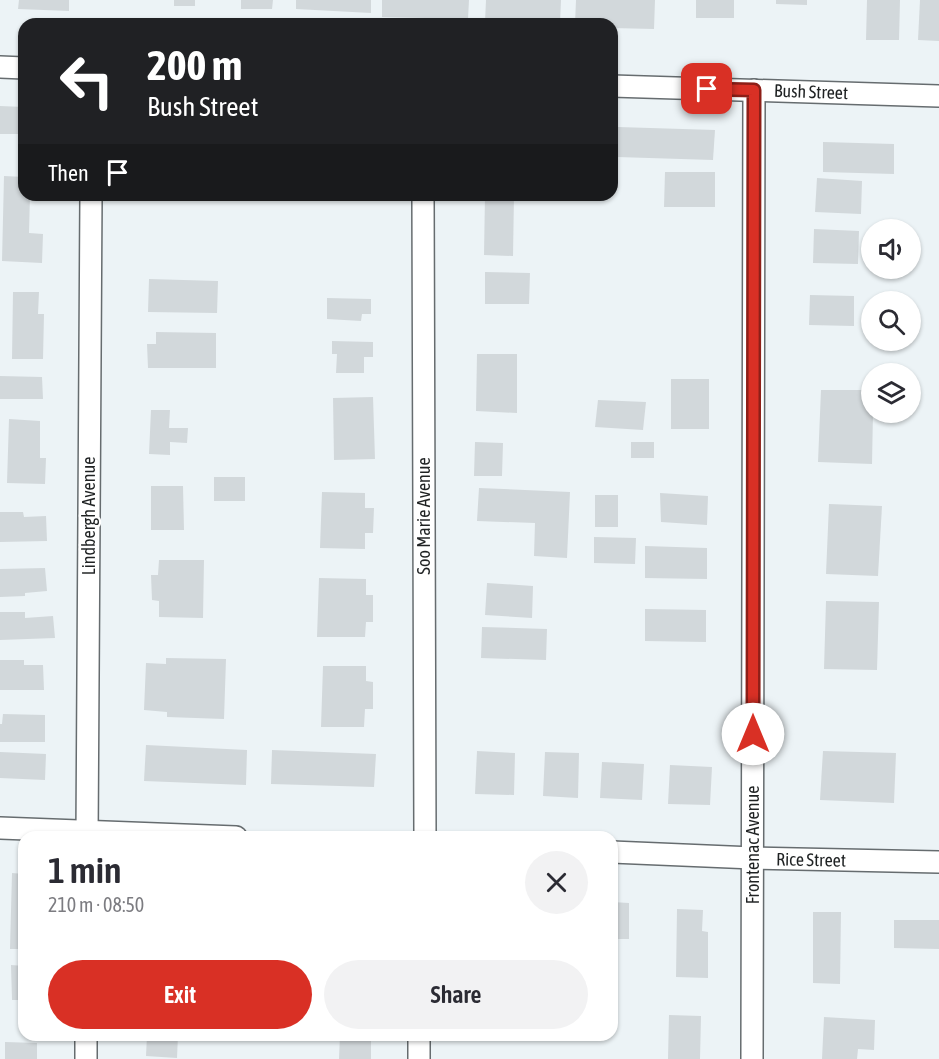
<!DOCTYPE html>
<html lang="en">
<head>
<meta charset="utf-8">
<style>
	body { margin:0; font-family:"Asap Condensed",sans-serif; background:#f2f2f3; color:#2b2b33; height:100vh; display:flex; flex-direction:column; font-size:22px; white-space:nowrap }
	* { box-sizing:border-box; margin:0 }
	p { font-size:20px; color:#7c7c81 }
	.icon { flex:none; width:33px; height:33px; fill:none; stroke:currentColor; stroke-width:2; stroke-linecap:round; stroke-linejoin:round }
	.map { position:relative; flex:1; overflow:hidden }
	.panel { position:absolute; left:18px; top:831px; width:600px; height:210px; display:flex; flex-direction:column; background:#fff; border-radius:18px; box-shadow:0 2px 4px #0004 }
	.panel>* { flex:none }
	.top-card { position:absolute; left:18px; top:18px; width:600px; height:183px; border-radius:18px; box-shadow:0 2px 4px #0004; background:#202124; color:#fff; overflow:hidden }
	.buttons { position:absolute; left:861px; top:219px; display:grid; gap:12px }
	.buttons a { display:grid; place-items:center; width:60px; height:60px; border-radius:50%; background:#fff; box-shadow:0 2px 4px #0004; font-size:30px }
	.pin { position:absolute; display:grid; place-items:center; width:51px; height:51px; color:#fff; margin:-26px; border-radius:12px; box-shadow:0 3px 9px #0006 }
	.me { position:absolute; width:66px; margin:-33px; rotate:0deg; stroke-linejoin:round; filter:drop-shadow(0 0 4px #0008) }
	.turn { display:flex; align-items:center; gap:21px; height:126px; padding:0 30px; font-size:27px }
	.turn .icon { width:78px; height:78px; stroke-width:2.5 }
	.turn b { display:block; font-size:42px; line-height:51px }
	.then { display:flex; align-items:center; height:57px; padding:0 30px; background:#0003; gap:12px; font-size:22px }
	.round { display:grid; place-items:center; flex:none; width:63px; height:63px; border-radius:32px; background:#f2f2f3 }
	.headline { display:flex; align-items:center; justify-content:space-between; height:102px; padding:0 30px }
	h1 { font-size:36px; font-weight:600; line-height:45px }
	.primary-button { display:flex; gap:12px; margin-top:auto; padding:12px 30px }
	.primary-button a { flex:1; height:69px; border-radius:36px; background:#d93025; color:#fff; font-size:24px; font-weight:600; line-height:69px; text-align:center }
	.primary-button a+a { background:#f2f2f3; color:#2b2b33 }
	.map>svg:first-child { display:block }
</style>
</head>
<body>
<div class="map">
<svg width="939" height="1059" viewBox="0 0 939 1059">
	<rect width="100%" height="100%" fill="#ecf3f6"/>
	<!-- building -->
	<g fill="#d2d8db">
		<polygon points="19,0 69,0 69,11 18,9"/>
		<rect x="174" y="0" width="21" height="6"/>
		<polygon points="241,0 273,0 272,9 241,9"/>
		<polygon points="296,0 371,0 371,13 296,9"/>
		<polygon points="382,0 469,0 468,19 382,17"/>
		<polygon points="486,0 561,0 560,24 485,22"/>
		<polygon points="576,0 655,0 654,29 612,28 612,24 575,24"/>
		<rect x="696" y="0" width="38" height="18"/>
		<polygon points="776,0 807,0 807,5 776,4"/>
		<polygon points="867,0 900,0 899,40 866,40"/>
		<polygon points="920,0 939,0 939,41 918,40"/>
		<polygon points="0,106 24,107 24,134 0,134"/>
		<polygon points="618,127 715,130 713,160 617,157"/>
		<polygon points="823,142 894,144 894,174 823,172"/>
		<polygon points="665,172 715,172 715,207 664,207"/>
		<polygon points="4,176 24,177 24,195 30,195 29,233 43,234 42,263 2,261"/>
		<polygon points="817,178 862,181 861,214 815,212"/>
		<polygon points="485,195 514,195 513,256 484,255"/>
		<polygon points="814,229 859,231 858,264 813,263"/>
		<polygon points="485,272 530,273 529,304 485,304"/>
		<polygon points="149,279 218,281 217,313 148,312"/>
		<polygon points="13,292 39,292 38,314 44,314 43,359 12,359"/>
		<polygon points="810,295 854,296 854,326 809,325"/>
		<polygon points="327,298 371,299 371,314 362,314 361,321 327,319"/>
		<polygon points="156,332 216,333 216,368 148,368 147,344 156,344"/>
		<polygon points="332,341 373,342 373,357 364,357 364,373 336,373 337,354 332,354"/>
		<polygon points="477,354 517,354 517,413 476,411"/>
		<polygon points="0,376 42,377 43,399 0,399"/>
		<rect x="671" y="379" width="38" height="50"/>
		<polygon points="821,390 872,390 872,412 873,412 872,464 818,462"/>
		<polygon points="373,397 375,459 334,460 333,398"/>
		<polygon points="598,400 646,402 643,430 595,427"/>
		<polygon points="151,410 170,410 169,428 188,428 187,443 170,442 170,455 149,454"/>
		<polygon points="9,419 40,421 40,458 46,458 45,484 7,483"/>
		<polygon points="475,442 503,443 502,476 474,476"/>
		<rect x="631" y="442" width="23" height="16"/>
		<rect x="214" y="477" width="31" height="24"/>
		<polygon points="151,486 183,486 184,530 151,530"/>
		<polygon points="479,488 570,492 567,558 534,556 535,523 477,521"/>
		<polygon points="322,492 365,493 365,508 374,508 373,533 365,533 365,549 320,548"/>
		<polygon points="660,493 708,496 707,525 661,522"/>
		<rect x="595" y="495" width="23" height="32"/>
		<polygon points="829,504 882,506 878,576 826,574"/>
		<polygon points="0,512 23,512 24,517 46,516 47,541 0,542"/>
		<polygon points="594,537 636,538 635,564 594,563"/>
		<polygon points="645,546 707,548 707,579 645,578"/>
		<polygon points="159,560 204,560 203,618 159,617 159,601 152,600 151,575 158,575"/>
		<polygon points="45,568 47,591 25,593 25,596 0,597 0,569"/>
		<polygon points="319,578 366,579 366,595 373,595 373,622 366,622 365,637 317,637"/>
		<polygon points="487,583 533,586 532,618 485,615"/>
		<polygon points="826,601 879,602 877,670 824,669"/>
		<polygon points="645,609 706,610 706,642 645,641"/>
		<polygon points="0,612 25,612 25,618 53,616 55,638 0,640"/>
		<polygon points="482,627 547,629 546,660 481,658"/>
		<polygon points="166,658 226,659 224,719 167,717 167,712 144,710 146,663 166,664"/>
		<polygon points="0,660 24,660 24,665 43,665 44,690 0,690"/>
		<polygon points="323,666 366,666 366,681 373,682 373,709 365,709 364,727 321,727"/>
		<polygon points="3,714 45,715 45,742 0,742 0,724 2,724"/>
		<polygon points="146,745 247,750 246,785 144,781"/>
		<polygon points="272,750 376,754 374,787 271,784"/>
		<polygon points="477,751 515,753 514,795 475,794"/>
		<polygon points="823,751 896,753 894,803 820,800"/>
		<polygon points="0,752 46,754 45,780 0,778"/>
		<polygon points="545,752 579,753 578,798 543,796"/>
		<polygon points="602,762 644,764 642,800 600,798"/>
		<polygon points="670,765 712,767 710,805 668,804"/>
		<polygon points="12,873 24,874 24,949 10,949"/>
		<polygon points="612,902 629,903 629,939 612,939"/>
		<polygon points="677,909 703,910 702,931 708,932 708,978 676,977"/>
		<polygon points="813,912 841,912 840,984 813,983"/>
		<polygon points="894,920 939,920 939,949 894,948"/>
		<polygon points="11,965 24,966 24,1000 12,1000"/>
		<polygon points="669,1015 701,1016 700,1059 668,1059"/>
		<polygon points="824,1017 875,1020 874,1050 858,1049 857,1059 822,1059"/>
		<polygon points="147,1035 178,1035 177,1058 146,1056"/>
		<polygon points="340,1035 371,1035 371,1059 339,1059"/>
		<polygon points="5,1042 37,1043 37,1059 5,1059"/>
	</g>
	<g fill="none" stroke-linecap="round" stroke-linejoin="round">
		<defs>
			<g id="minor">
				<polyline points="0,67 24,68"/>
				<polyline points="612,86 939,96"/>
				<polyline points="423,195 425,837"/>
				<polyline points="0,828 236,837"/>
				<polyline points="87,837 91,195"/>
				<polyline points="612,852 753,858 939,862"/>
				<polyline points="86,1059 86,1035"/>
				<polyline points="419,1059 419,1035"/>
				<polyline points="752,1059 754,90"/>
			</g>
		</defs>
		<!-- minor casing -->
		<use href="#minor" stroke="#666c6f" stroke-width="24"/>
		<!-- minor -->
		<use href="#minor" stroke="#fff" stroke-width="21"/>
	</g>
	<g fill="none" stroke-linecap="round" stroke-linejoin="round">
		<defs>
			<polyline id="route" points="707,89 754,90 753,734"/>
		</defs>
		<!-- route casing -->
		<use href="#route" stroke="#8d1f18" stroke-width="15"/>
		<!-- route -->
		<use href="#route" stroke="#d93025" stroke-width="10"/>
	</g>
	<g text-anchor="middle" stroke-width="4.5" stroke-linejoin="round" paint-order="stroke">
		<!-- street labels -->
		<g font-size="18" fill="#1f2223" stroke="#fff">
			<text transform="translate(811 92) rotate(2)" y="6">Bush Street</text>
			<text transform="translate(89 516) rotate(-90)" y="6">Lindbergh Avenue</text>
			<text transform="translate(424 516) rotate(-90)" y="6">Soo Marie Avenue</text>
			<text transform="translate(753 845) rotate(-90)" y="6">Frontenac Avenue</text>
			<text transform="translate(811 860) rotate(1)" y="6">Rice Street</text>
		</g>
	</g>
</svg>
<div class="buttons">
<a><svg class="icon" aria-label="sound" viewBox="0 0 24 24"><path d="M4 9h4l5-4v14l-5-4H4zM17 9q2 3 0 6"/></svg></a>
<a><svg class="icon" aria-label="search" viewBox="0 0 24 24"><circle cx="10" cy="10" r="6"/><path d="M15 15l6 6"/></svg></a>
<a><svg class="icon" aria-label="layers" viewBox="0 0 24 24"><path d="M12 4l9 5-9 5-9-5zM3 14l9 5 9-5"/></svg></a>
</div>
<div class="pin" style="left:707px;top:89px;background:#d93025"><svg class="icon" aria-label="arrive" viewBox="0 0 24 24"><path d="M6 21V4h12l-3 4 3 4H6"/></svg></div>
<svg class="me" style="left:753px;top:734px" viewBox="-20 -20 40 40"><circle r="19" fill="#fff"/><path d="M0-13L10 11 0 6-10 11z" fill="#d93025"/></svg>
<div class="top-card">
<div class="turn"><svg class="icon" aria-label="left" viewBox="0 0 24 24"><path d="M17 20v-9H6M10 6l-5 5 5 5"/></svg><div><b>200 m</b>Bush Street</div></div>
<div class="then">Then<svg class="icon" aria-label="arrive" viewBox="0 0 24 24"><path d="M6 21V4h12l-3 4 3 4H6"/></svg></div>
</div>
<section class="panel">
<div class="headline"><div><h1>1 min</h1><p>210 m · 08:50</p></div><a class="round"><svg class="icon" aria-label="close" viewBox="0 0 24 24"><path d="M6 6l12 12M18 6L6 18"/></svg></a></div>
<div class="primary-button"><a>Exit</a><a>Share</a></div>
</section>
</div>
</body>
</html>
